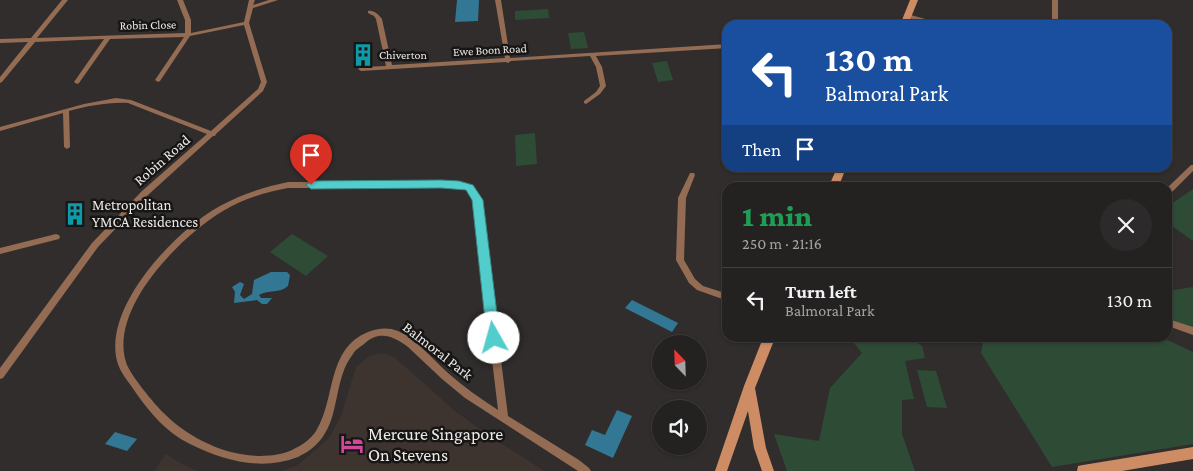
<!DOCTYPE html>
<html lang="en">
<head>
<meta charset="utf-8">
<style>
	body { margin:0; font-family:"Crimson Pro",serif; background:#2c2a2a; color:#f1f3f6; height:100vh; display:flex; flex-direction:column; font-size:19px; white-space:nowrap }
	* { box-sizing:border-box; margin:0 }
	p { font-size:16px; color:#a3a4a5 }
	.icon { flex:none; width:28px; height:28px; fill:none; stroke:currentColor; stroke-width:2; stroke-linecap:round; stroke-linejoin:round }
	.map { position:relative; flex:1; overflow:hidden }
	.sheet { position:absolute; left:722px; top:182px; width:450px; height:160px; display:flex; flex-direction:column; background:#242221; border-radius:15px; box-shadow:0 1px 4px #0004,0 0 0 1px #413f3f }
	.sheet>* { flex:none }
	.guide { position:absolute; left:722px; top:20px; width:450px; height:152px; border-radius:15px; box-shadow:0 1px 4px #0004,0 0 0 1px #413f3f; background:#1a4fa0; color:#fff; overflow:hidden }
	.needle { width:32px; rotate:337deg }
	.tools { position:absolute; left:652px; top:335px; display:grid; gap:10px }
	.tools a { display:grid; place-items:center; width:55px; height:55px; border-radius:50%; background:#242221; box-shadow:0 1px 4px #0004,0 0 0 1px #413f3f; font-size:25px }
	.pin { position:absolute; display:grid; place-items:center; width:42px; height:42px; color:#fff; margin:-51px -21px; border-radius:50% 50% 50% 0; rotate:-45deg; box-shadow:0 0 5px #0007 }
	.pin .icon { rotate:45deg }
	.me { position:absolute; width:55px; margin:-28px; rotate:353deg; stroke-linejoin:round; filter:drop-shadow(0 0 4px #0008) }
	.turn { display:flex; align-items:center; gap:18px; height:105px; padding:0 20px; font-size:22px }
	.turn .icon { width:65px; height:65px; stroke-width:2.5 }
	.turn b { display:block; font-size:35px; line-height:42px }
	.then { display:flex; align-items:center; height:48px; padding:0 20px; background:#0003; gap:10px; font-size:19px }
	.round { display:grid; place-items:center; flex:none; width:52px; height:52px; border-radius:26px; background:#2c2a2a }
	.summary { display:flex; align-items:center; justify-content:space-between; height:85px; padding:0 20px }
	h1 { font-size:30px; font-weight:800; line-height:38px; color:#1e9e55 }
	ul { padding:0; list-style:none }
	li { display:flex; align-items:center; gap:15px; height:65px; padding:0 20px; border-top:1px solid #413f3f }
	li div { flex:1 }
	li b { display:block; font-size:19px }
	li em { font-style:normal }
	.map>svg:first-child { display:block }
</style>
</head>
<body>
<div class="map">
<svg width="1193" height="471" viewBox="0 0 1193 471">
	<rect width="100%" height="100%" fill="#302d2c"/>
	<!-- built -->
	<g fill="#3d3430">
		<polygon points="376,354 386,354 394,357 455,411 488,435 544,471 282,471 298,465 329,438 341,416 356,367 368,357"/>
		<polygon points="166,454 178,462 197,471 154,471"/>
	</g>
	<!-- green -->
	<g fill="#2e4b36">
		<polygon points="548,9 549,18 515,20 515,11"/>
		<polygon points="584,32 588,48 571,49 568,33"/>
		<polygon points="667,61 673,80 658,82 652,63"/>
		<polygon points="535,133 537,164 516,166 515,135"/>
		<polygon points="1193,189 1193,241 1168,223 1168,206"/>
		<polygon points="292,234 328,256 306,276 270,252"/>
		<polygon points="1193,287 1193,332 1168,322 1168,291"/>
		<polygon points="865,338 909,338 922,346 925,358 905,361 914,399 902,400 902,434 915,471 787,471 774,434 819,441 830,388 862,353 854,343"/>
		<polygon points="984,338 1163,338 1193,352 1193,444 1052,467 981,353"/>
		<polygon points="917,370 936,371 947,408 927,407"/>
	</g>
	<!-- water -->
	<g fill="#327894">
		<polygon points="457,0 479,0 478,21 455,22"/>
		<path d="M 271,272 L 287,272 L 290,275 L 288,286 C 279,294 269,289 259,295 L 261,298 L 272,298 L 267,304 L 262,304 L 257,300 L 234,303 L 235,292 L 232,287 L 240,282 L 244,284 L 240,295 L 244,299 L 252,294 L 254,280 Z"/>
		<polygon points="632,300 678,323 672,332 625,308"/>
		<polygon points="617,410 632,416 613,458 585,445 592,430 605,435"/>
		<polygon points="115,432 137,439 127,451 105,444"/>
	</g>
	<g fill="none" stroke-linecap="round" stroke-linejoin="round">
		<!-- street -->
		<g fill="#946b53" fill-rule="evenodd">
			<path d="M 62,0 L 68,0 L 37,38 L 185,33 L 185,20 L 177,0 L 183,0 L 191,20 L 191,33 L 244,22 L 249,0 L 255,0 L 253,5 L 269,0 L 278,0 L 253,8 L 249,23 L 267,82 L 263,91 L 216,134 L 215,136 L 213,136 L 148,195 L 98,247 L 3,378 L 0,379 L 0,368 L 92,243 L 142,191 L 207,134 L 128,103 C 108,102 88,106 69,111 L 70,147 L 67,149 L 64,147 L 63,113 L 0,131 L 0,127 L 84,104 L 116,98 L 131,100 L 211,131 L 258,89 L 261,82 L 244,25 L 190,36 L 160,81 L 158,82 L 155,80 L 184,37 L 110,39 L 79,83 L 77,84 L 74,82 L 104,39 L 35,42 L 2,82 L 0,83 L 0,77 L 28,42 L 0,43 L 0,39 L 31,38 Z"/>
			<path d="M 495,0 L 501,0 L 510,58 L 728,44 L 728,48 L 596,56 L 602,67 L 606,86 L 600,94 L 586,104 L 584,103 L 584,101 L 596,92 L 600,86 L 596,67 L 590,56 L 511,61 L 508,63 L 506,62 L 361,71 L 358,69 L 361,67 L 386,66 L 376,19 L 374,16 L 368,13 L 368,11 C 374,10 378,14 382,19 L 392,65 L 505,58 Z"/>
			<rect x="1052" y="0" width="6" height="25"/>
			<polygon points="907,14 944,24 945,25 935,25 905,17 904,16"/>
			<polygon points="1191,165 1193,165 1193,171 1171,193 1168,193 1167,188"/>
			<polygon points="690,173 694,173 695,175 686,198 684,260 695,279 703,286 728,294 728,301 697,290 689,283 676,260 678,198"/>
			<path d="M 288,182 L 459,182 L 472,186 L 481,200 L 508,416 L 579,460 L 589,468 L 591,471 L 578,471 L 465,398 L 442,379 L 408,347 C 393,336 379,330 364,344 C 360,347 355,350 353,354 C 334,378 340,414 322,438 C 315,447 308,452 298,457 C 262,471 224,461 190,444 C 167,433 150,413 136,393 C 129,382 120,373 117,361 C 103,306 176,230 220,206 C 242,194 264,187 288,182 ZM 288,188 L 459,188 L 468,190 L 473,200 L 498,410 C 481,399 464,387 448,373 C 432,359 418,340 398,331 C 388,327 378,328 368,332 C 326,349 336,400 316,431 C 310,440 302,445 292,450 C 279,456 261,457 247,455 C 213,451 179,431 157,406 C 149,397 129,373 126,362 C 109,308 181,236 223,211 C 243,199 265,192 288,188 Z"/>
			<polygon points="56,234 59,235 60,237 59,239 0,254 0,248"/>
			<polygon points="1168,319 1193,327 1193,335 1168,326"/>
		</g>
		<!-- secondary -->
		<g fill="#ce8c65" fill-rule="evenodd">
			<polygon points="910,0 918,0 908,25 900,25"/>
			<polygon points="837,168 846,168 838,188 828,188"/>
			<polygon points="763,338 775,338 755,388 766,448 774,471 762,471 754,448 748,411 727,471 715,471 744,386"/>
			<polygon points="1193,447 1193,459 1122,471 1077,471 1078,466 1083,465"/>
		</g>
	</g>
	<!-- route -->
	<polygon fill="#53cdcb" stroke="#368584" points="441,180 459,181 473,185 483,200 500,338 498,342 494,343 489,342 487,338 472,200 466,190 441,188 311,189 306,185 311,181"/>
	<!-- icons -->
	<defs>
		<symbol id="building-bare" viewBox="-9 -9 18 18"><path d="M-4-6H4V6H1V3H-1V6H-4ZM-2.5-4.3h1.7v1.8h-1.7ZM.8-4.3h1.7v1.8H.8ZM-2.5-1h1.7V.8h-1.7ZM.8-1h1.7V.8H.8Z" fill="#0f9aa8" stroke="#171615" stroke-width="2.5" paint-order="stroke"/></symbol>
		<symbol id="hotel-bare" viewBox="-9 -9 18 18"><path d="M-6-4.5h1.5V1H6V5H4.5V3h-9V5H-6ZM-4 0a1.8 1.8 0 1 1 3.6 0ZM.5 0V-2.5h3Q6-2.5 6 0Z" fill="#d1479c" stroke="#171615" stroke-width="2.5" paint-order="stroke"/></symbol>
	</defs>
	<g fill-rule="evenodd">
		<use href="#building-bare" x="347" y="39" width="32" height="32"/>
		<use href="#building-bare" x="59" y="198" width="32" height="32"/>
		<use href="#hotel-bare" x="336" y="428" width="32" height="32"/>
	</g>
	<g text-anchor="middle" stroke-width="5" stroke-linejoin="round" paint-order="stroke">
		<!-- far-street labels -->
		<g font-size="12" fill="#eceae9" stroke="#171615">
			<text transform="translate(148 25) rotate(-1)" y="4">Robin Close</text>
			<text transform="translate(490 50) rotate(-3)" y="4">Ewe Boon Road</text>
		</g>
		<!-- far-poi labels -->
		<g font-size="12" fill="#eceae9" stroke="#171615" text-anchor="start">
			<text x="379" y="59">Chiverton</text>
		</g>
		<!-- street labels -->
		<g font-size="15" fill="#eceae9" stroke="#171615">
			<text transform="translate(162 160) rotate(-41)" y="5">Robin Road</text>
			<text transform="translate(438 351) rotate(38)" y="5">Balmoral Park</text>
		</g>
		<!-- poi labels -->
		<g font-size="15" fill="#eceae9" stroke="#171615" text-anchor="start">
			<text x="92" y="210">Metropolitan<tspan x="92" dy="17">YMCA Residences</tspan></text>
		</g>
		<!-- near-poi labels -->
		<g font-size="18" fill="#eceae9" stroke="#171615" text-anchor="start">
			<text x="368" y="440">Mercure Singapore<tspan x="368" dy="21">On Stevens</tspan></text>
		</g>
	</g>
</svg>
<div class="tools">
<a><svg class="needle" viewBox="-14 -14 28 28"><path d="M0-13l5 13h-10z" fill="#e53935"/><path d="M0 13l5-13h-10z" fill="#a3a4a5"/></svg></a>
<a><svg class="icon" aria-label="sound" viewBox="0 0 24 24"><path d="M4 9h4l5-4v14l-5-4H4zM17 9q2 3 0 6"/></svg></a>
</div>
<div class="pin" style="left:311px;top:185px;background:#d93025"><svg class="icon" aria-label="arrive" viewBox="0 0 24 24"><path d="M6 21V4h12l-3 4 3 4H6"/></svg></div>
<svg class="me" style="left:494px;top:338px" viewBox="-20 -20 40 40"><circle r="19" fill="#fff"/><path d="M0-13L10 11 0 6-10 11z" fill="#53cdcb"/></svg>
<div class="guide">
<div class="turn"><svg class="icon" aria-label="left" viewBox="0 0 24 24"><path d="M17 20v-9H6M10 6l-5 5 5 5"/></svg><div><b>130 m</b>Balmoral Park</div></div>
<div class="then">Then<svg class="icon" aria-label="arrive" viewBox="0 0 24 24"><path d="M6 21V4h12l-3 4 3 4H6"/></svg></div>
</div>
<section class="sheet">
<div class="summary"><div><h1>1 min</h1><p>250 m · 21:16</p></div><a class="round"><svg class="icon" aria-label="close" viewBox="0 0 24 24"><path d="M6 6l12 12M18 6L6 18"/></svg></a></div>
<ul>
<li><svg class="icon" aria-label="left" viewBox="0 0 24 24"><path d="M17 20v-9H6M10 6l-5 5 5 5"/></svg><div><b>Turn left</b><p>Balmoral Park</p></div><em>130 m</em></li>
</ul>
</section>
</div>
</body>
</html>
